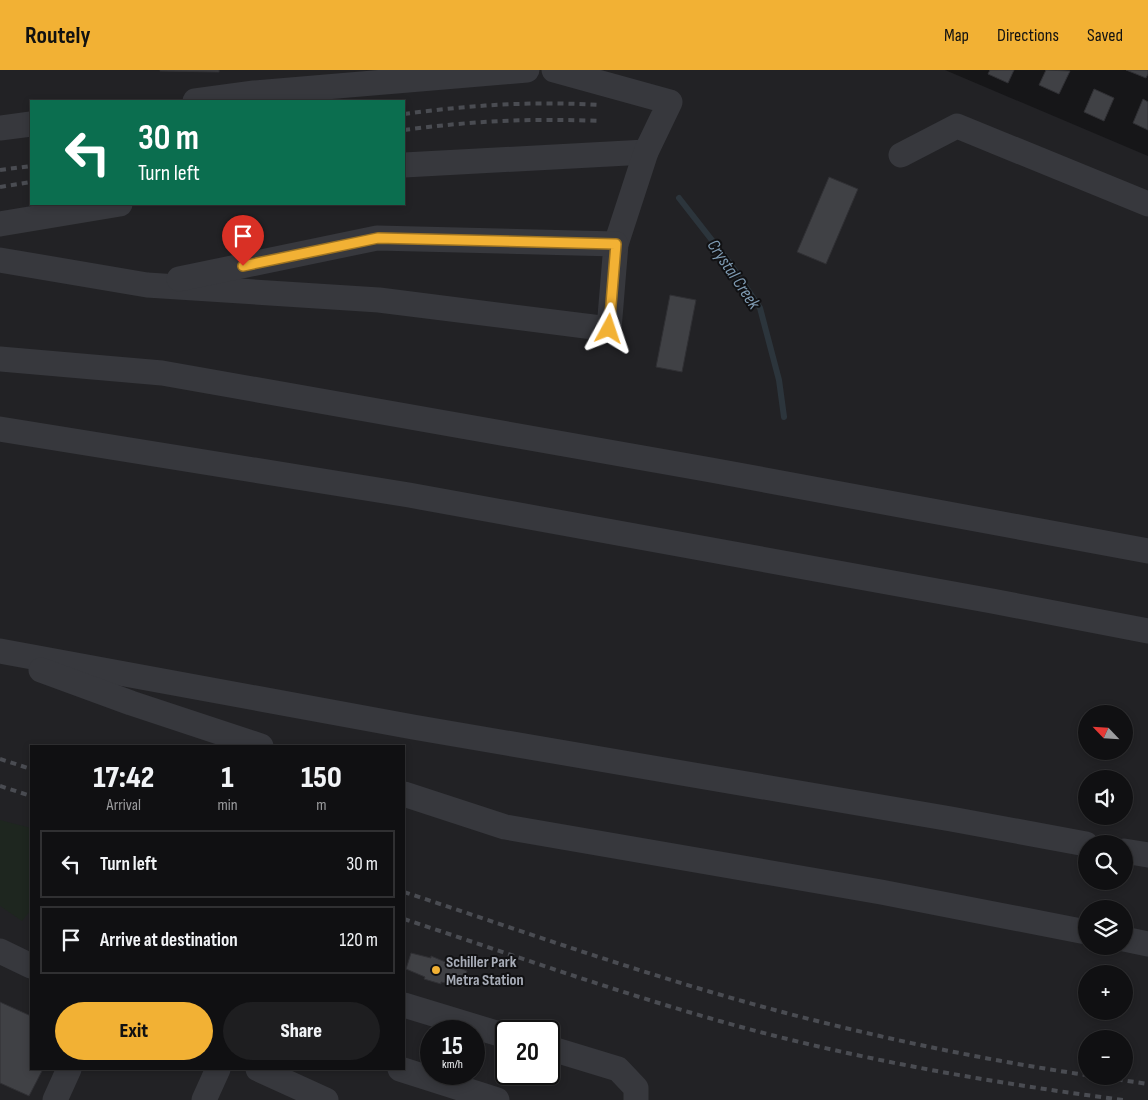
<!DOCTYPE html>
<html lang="en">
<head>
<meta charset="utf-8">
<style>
	body { margin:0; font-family:"Sofia Sans Condensed",sans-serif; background:#1e1e20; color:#f1f3f6; height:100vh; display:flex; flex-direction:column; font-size:19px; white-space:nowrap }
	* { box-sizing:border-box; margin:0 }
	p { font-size:16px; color:#9c9d9f }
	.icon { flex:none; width:28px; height:28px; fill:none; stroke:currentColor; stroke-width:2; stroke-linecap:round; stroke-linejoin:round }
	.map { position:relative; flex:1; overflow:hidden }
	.details { position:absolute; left:30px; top:675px; width:375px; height:325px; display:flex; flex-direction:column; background:#101012; border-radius:0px; box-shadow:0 2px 8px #0003,0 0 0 1px #303032 }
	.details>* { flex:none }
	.top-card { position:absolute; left:30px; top:30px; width:375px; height:105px; border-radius:0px; box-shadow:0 2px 8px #0003,0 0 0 1px #303032; background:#0b6e4f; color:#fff; overflow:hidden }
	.needle { width:32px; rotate:295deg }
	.buttons { position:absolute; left:1078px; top:635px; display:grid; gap:10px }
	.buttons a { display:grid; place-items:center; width:55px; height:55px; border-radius:50%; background:#101012; box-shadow:0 2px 8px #0003,0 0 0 1px #303032; font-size:25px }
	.speed { position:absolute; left:420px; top:950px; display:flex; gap:10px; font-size:25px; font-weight:700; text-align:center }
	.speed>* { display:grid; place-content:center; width:65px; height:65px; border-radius:50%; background:#101012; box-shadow:0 2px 8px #0003,0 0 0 1px #303032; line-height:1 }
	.speed small { font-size:12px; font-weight:400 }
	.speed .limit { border:2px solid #111; border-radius:8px; background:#fff; color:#111 }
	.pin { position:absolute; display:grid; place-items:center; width:42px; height:42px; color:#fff; margin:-51px -21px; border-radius:50% 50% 50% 0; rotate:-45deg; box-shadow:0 0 5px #0007 }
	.pin .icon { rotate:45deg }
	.me { position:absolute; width:55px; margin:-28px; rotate:5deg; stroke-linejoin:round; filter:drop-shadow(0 0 4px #0008) }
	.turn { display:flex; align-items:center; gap:18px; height:105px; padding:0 25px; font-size:22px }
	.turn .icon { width:65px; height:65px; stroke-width:2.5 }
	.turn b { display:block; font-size:35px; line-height:42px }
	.eta { display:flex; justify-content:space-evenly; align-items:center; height:85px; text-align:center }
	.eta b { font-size:30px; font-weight:800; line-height:35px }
	.button { display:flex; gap:10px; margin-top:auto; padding:10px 25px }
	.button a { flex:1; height:58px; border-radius:30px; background:#f2b134; color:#111; font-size:20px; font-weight:800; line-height:58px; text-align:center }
	.button a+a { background:#1e1e20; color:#f1f3f6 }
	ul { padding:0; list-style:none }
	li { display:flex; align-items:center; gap:15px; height:68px; margin:0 10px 8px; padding:0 15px; border:2px solid #303032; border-radius:0px }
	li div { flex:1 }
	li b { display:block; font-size:19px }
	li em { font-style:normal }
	header { display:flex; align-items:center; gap:30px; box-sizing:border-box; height:70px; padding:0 25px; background:#f2b134; color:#111 }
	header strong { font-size:24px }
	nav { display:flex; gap:28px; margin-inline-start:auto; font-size:18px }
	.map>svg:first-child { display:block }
</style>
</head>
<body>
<header>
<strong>Routely</strong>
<nav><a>Map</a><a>Directions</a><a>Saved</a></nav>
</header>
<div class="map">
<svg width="1148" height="1030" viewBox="0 0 1148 1030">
	<rect width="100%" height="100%" fill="#161618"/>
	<!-- built -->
	<path fill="#222225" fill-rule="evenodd" d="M 0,0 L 945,0 L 1148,86 L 1148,1030 L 0,1030 ZM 31,31 L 404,31 L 404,134 L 31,134 ZM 1086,644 L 1124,644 L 1124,681 L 1086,681 ZM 31,676 L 404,676 L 404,999 L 31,999 ZM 1086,709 L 1124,709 L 1124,746 L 1086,746 ZM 1086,774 L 1124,774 L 1124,811 L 1086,811 ZM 1086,839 L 1124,839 L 1124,876 L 1086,876 ZM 1086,904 L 1124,904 L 1124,941 L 1086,941 ZM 431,961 L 474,961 L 474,1004 L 431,1004 ZM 506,961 L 549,961 L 549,1004 L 506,1004 ZM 1086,969 L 1124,969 L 1124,1006 L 1086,1006 Z"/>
	<!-- green -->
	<polygon fill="#1e261f" points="0,750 31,758 31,840 22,851 0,836"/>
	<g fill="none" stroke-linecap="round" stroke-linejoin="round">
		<!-- stream -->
		<polyline stroke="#2c353c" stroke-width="6" points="679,128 729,192 760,238 779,310 784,347"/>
	</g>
	<!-- building -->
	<g fill="#404145" stroke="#303034">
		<polygon points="160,0 219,0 219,2 160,1"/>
		<polygon points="990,0 1014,0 1008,13 988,4"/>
		<polygon points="1046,0 1070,1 1059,24 1039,15"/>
		<polygon points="1126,0 1148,0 1148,4 1146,8"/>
		<polygon points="1094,19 1114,28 1104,51 1084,42"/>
		<polygon points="1143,29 1148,32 1148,60 1133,53"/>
		<polygon points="829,107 858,119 826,194 797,182"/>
		<polygon points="670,225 696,230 682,302 656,297"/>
		<polygon points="411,883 431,888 431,886 467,901 462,917 441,912 441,914 424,909 425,907 406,899"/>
		<polygon points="0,932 31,946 31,999 43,999 29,1026 0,1013"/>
	</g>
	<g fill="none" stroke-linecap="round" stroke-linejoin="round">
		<!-- minor -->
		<g stroke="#37383d" stroke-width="25">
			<polyline points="195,31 254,23 527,0"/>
			<polyline points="0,58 31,54"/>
			<polyline points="901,85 957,56 1148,134"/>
			<polyline points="404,95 646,82"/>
			<polyline points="0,154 120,134"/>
			<polyline points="0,190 147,215 379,230 609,259 616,174 646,82 670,32 554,0"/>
			<polyline points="179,209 377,168 616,174"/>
			<polyline points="0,289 162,303 711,400 1148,481"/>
			<polyline points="0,359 409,425 992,531 1148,561"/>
			<polyline points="0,581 413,657 951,749 1086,774"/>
			<polyline points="41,600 131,633 261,676"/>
			<polyline points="404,724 505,757 881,822 1086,862"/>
			<polyline points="1124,781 1148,785"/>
			<polyline points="1124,869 1148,874"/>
			<polyline points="0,881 31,896"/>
			<polyline points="404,935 506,966"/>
			<polyline points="549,978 618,999 636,1018 636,1030"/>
			<polyline points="258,999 326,1030"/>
			<polyline points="400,999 497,1030"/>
			<polyline points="55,1030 69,999"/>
			<polyline points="204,1030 218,999"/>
		</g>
		<!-- rail -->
		<g stroke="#4a4c52" stroke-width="4" stroke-dasharray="6 5" stroke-linecap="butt">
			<path d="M 404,44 C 469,35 534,31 600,35"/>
			<path d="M 404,60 C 471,51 532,48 600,51"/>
			<polyline points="0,100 31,96"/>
			<polyline points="0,117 31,112"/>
			<polyline points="0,689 31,699"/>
			<polyline points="0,716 31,726"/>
			<path d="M 404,822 C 531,864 657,909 786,943 C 885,969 985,990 1086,1005"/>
			<path d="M 404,849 C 507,883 611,920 716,950 C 849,988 986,1012 1123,1030"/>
			<polyline points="1095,1006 1148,1014"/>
		</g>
	</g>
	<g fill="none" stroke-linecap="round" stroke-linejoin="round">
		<defs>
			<polyline id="route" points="243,196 378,168 616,174 609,259"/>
		</defs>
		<!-- route casing -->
		<use href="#route" stroke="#9d7322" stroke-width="12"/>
		<!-- route -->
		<use href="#route" stroke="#f2b134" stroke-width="9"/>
	</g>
	<!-- markers -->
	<circle fill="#f2b134" stroke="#111113" stroke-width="2" cx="436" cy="900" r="5"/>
	<g text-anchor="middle" stroke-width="4" stroke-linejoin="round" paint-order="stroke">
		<!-- poi labels -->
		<g font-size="16" font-weight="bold" fill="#a8adb8" stroke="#111113" text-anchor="start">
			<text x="446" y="897">Schiller Park<tspan x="446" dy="18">Metra Station</tspan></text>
		</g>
		<!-- water labels -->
		<g font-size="18" font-style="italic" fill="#7f9bb3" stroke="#111113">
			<text transform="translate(734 204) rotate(56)" y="6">Crystal Creek</text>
		</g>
	</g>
</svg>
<div class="buttons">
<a><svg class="needle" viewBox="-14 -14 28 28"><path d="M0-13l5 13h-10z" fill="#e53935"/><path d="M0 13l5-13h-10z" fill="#9c9d9f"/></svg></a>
<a><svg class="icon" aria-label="sound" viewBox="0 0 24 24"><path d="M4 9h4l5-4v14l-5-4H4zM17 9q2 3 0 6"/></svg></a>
<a><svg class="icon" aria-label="search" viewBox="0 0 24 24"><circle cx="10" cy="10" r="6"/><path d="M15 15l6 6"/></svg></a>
<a><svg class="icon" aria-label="layers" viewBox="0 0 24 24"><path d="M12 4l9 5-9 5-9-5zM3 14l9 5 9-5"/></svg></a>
<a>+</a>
<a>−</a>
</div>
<div class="speed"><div>15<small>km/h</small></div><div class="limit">20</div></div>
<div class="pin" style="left:243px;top:196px;background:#d93025"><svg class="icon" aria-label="arrive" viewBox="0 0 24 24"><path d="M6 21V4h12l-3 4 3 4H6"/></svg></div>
<svg class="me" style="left:609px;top:259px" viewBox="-20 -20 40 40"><path d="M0-17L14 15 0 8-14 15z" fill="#f2b134" stroke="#fff" stroke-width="4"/></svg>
<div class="top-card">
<div class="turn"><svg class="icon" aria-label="left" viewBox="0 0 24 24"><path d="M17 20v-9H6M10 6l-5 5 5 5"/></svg><div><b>30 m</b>Turn left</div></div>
</div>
<section class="details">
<div class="eta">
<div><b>17:42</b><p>Arrival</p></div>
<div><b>1</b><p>min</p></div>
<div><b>150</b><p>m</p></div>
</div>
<ul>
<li><svg class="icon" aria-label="left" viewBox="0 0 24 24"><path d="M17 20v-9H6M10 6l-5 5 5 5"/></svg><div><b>Turn left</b></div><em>30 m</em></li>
<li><svg class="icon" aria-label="arrive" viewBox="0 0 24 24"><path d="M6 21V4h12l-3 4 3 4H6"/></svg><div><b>Arrive at destination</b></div><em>120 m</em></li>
</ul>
<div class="button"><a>Exit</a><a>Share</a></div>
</section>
</div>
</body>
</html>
